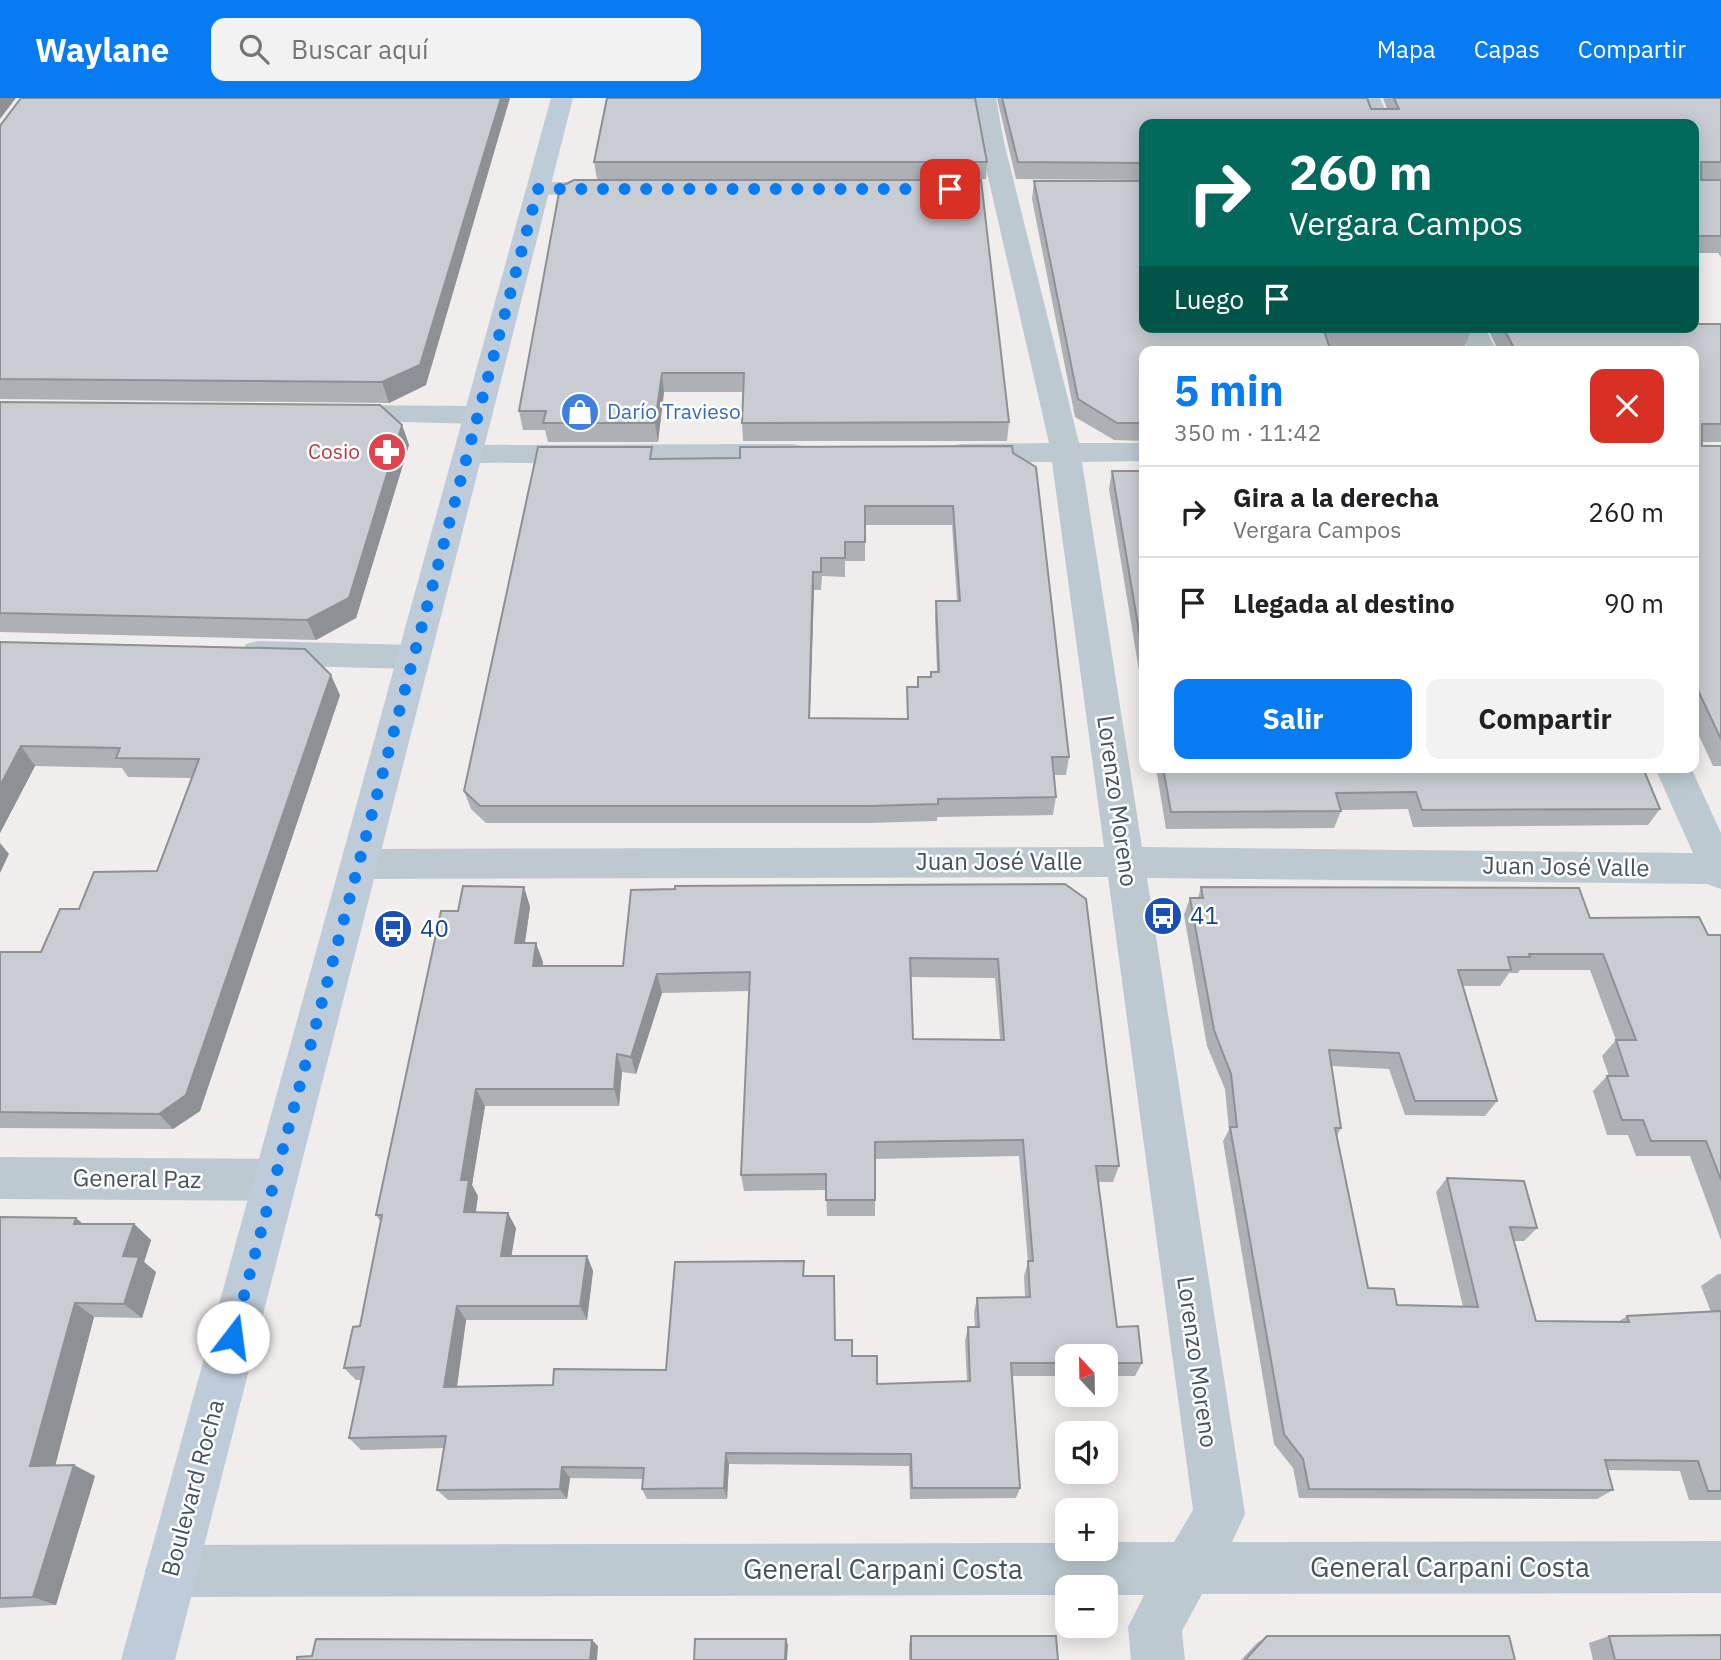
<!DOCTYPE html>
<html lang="es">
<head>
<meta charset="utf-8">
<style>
	body { margin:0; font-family:"IBM Plex Sans",sans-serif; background:#f2f2f2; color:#202124; height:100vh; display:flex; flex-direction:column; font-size:26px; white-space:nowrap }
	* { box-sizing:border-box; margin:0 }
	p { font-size:23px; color:#757577 }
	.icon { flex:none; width:38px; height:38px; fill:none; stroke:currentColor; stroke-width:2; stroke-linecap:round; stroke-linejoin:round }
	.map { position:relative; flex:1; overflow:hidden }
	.sheet { position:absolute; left:1139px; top:248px; width:560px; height:427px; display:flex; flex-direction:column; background:#fff; border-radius:14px; box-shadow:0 4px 18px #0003 }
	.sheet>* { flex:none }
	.top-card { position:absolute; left:1139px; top:21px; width:560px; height:214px; border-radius:14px; box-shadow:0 4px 18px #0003; background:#00695c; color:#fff; overflow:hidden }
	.needle { width:46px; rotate:338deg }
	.tools { position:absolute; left:1055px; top:1246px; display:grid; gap:14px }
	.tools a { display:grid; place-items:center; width:63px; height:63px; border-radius:14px; background:#fff; box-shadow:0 4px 18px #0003; font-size:35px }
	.pin { position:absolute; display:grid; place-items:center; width:60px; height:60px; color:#fff; margin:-30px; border-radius:14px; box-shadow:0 4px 10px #0006 }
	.me { position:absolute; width:77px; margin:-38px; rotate:15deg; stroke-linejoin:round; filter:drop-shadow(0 0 5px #0008) }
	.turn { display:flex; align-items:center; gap:24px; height:147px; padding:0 35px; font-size:32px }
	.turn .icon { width:91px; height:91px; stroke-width:2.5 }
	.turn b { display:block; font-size:49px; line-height:60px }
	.then { display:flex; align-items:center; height:66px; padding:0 35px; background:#0003; gap:14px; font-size:26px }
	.round { display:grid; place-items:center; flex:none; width:74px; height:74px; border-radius:14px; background:#f2f2f2 }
	.overview { display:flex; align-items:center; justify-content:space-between; height:119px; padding:0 35px }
	h1 { font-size:42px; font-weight:800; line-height:52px; color:#077bf1 }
	.action { display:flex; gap:14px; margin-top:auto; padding:14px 35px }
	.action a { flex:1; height:80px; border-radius:14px; background:#077bf1; color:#fff; font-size:28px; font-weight:800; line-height:80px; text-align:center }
	.action a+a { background:#f2f2f2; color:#202124 }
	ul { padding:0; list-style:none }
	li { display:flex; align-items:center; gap:21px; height:91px; padding:0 35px; border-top:2px solid #e0e0e0 }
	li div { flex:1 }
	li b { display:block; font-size:26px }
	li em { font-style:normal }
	header { display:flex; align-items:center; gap:42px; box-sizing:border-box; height:98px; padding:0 35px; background:#077bf1; color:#fff }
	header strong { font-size:33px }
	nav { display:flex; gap:38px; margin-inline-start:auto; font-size:24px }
	.search { width:490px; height:63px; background:#f2f2f2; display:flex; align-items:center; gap:18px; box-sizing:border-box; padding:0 24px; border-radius:14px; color:#757577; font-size:26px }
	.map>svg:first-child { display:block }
</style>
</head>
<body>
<header>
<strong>Waylane</strong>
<div class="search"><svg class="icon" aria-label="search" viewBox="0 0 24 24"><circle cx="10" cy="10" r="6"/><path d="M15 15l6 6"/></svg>Buscar aquí</div>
<nav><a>Mapa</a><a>Capas</a><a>Compartir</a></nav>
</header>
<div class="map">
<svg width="1721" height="1562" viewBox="0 0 1721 1562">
	<rect width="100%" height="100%" fill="#f1eded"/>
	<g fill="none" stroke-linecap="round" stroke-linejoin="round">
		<!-- minor -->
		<g fill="#bcc9d1" fill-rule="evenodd">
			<polygon points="974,0 996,0 1004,44 1079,345 1144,345 1144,363 1082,364 1142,749 1693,755 1655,670 1691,670 1721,735 1721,791 1707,786 1147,780 1245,1416 1232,1444 1721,1443 1721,1495 1202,1496 1182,1533 1185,1562 1131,1562 1128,1529 1144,1497 1106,1497 1106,1489 1068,1489 1068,1497 171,1499 152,1492 145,1473 152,1454 171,1447 1068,1445 1068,1451 1106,1451 1106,1444 1174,1444 1193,1412 1108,779 361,781 347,777 342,766 347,755 361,751 1104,749 1052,364 961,364 950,362 946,355 950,348 961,346 1049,345 980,44"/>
			<polygon points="1358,0 1380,0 1392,26 1368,26"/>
			<polygon points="538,84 613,84 622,86 625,91 622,96 613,98 529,96 526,91 529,86"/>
			<polygon points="1457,229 1485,229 1497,254 1469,254"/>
			<polygon points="338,307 478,308 488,311 493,317 488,323 478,326 328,322 323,316 328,310"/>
			<polygon points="792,346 803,348 807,355 803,362 792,364 469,365 458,363 454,356 458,349 469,347"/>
			<polygon points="258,543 413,547 425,550 430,559 425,568 413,571 258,567 246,564 241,555 246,546"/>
			<polygon points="0,1059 274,1061 290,1067 296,1082 290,1097 274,1103 0,1101"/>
		</g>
		<!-- secondary -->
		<polygon fill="#beccd9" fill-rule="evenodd" points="551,0 573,0 175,1562 121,1562"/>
	</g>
	<!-- wall -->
	<g fill="#adb0b5" fill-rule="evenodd">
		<polygon points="997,0 1367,0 1371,11 1387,11 1383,0 1721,0 1721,159 1718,155 1694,155 1694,26 1144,26 1144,82 1016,81"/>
		<polygon points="0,28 426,287 389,305 0,301"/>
		<polygon points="594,64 987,64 986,81 597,81"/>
		<polygon points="1034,83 1471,232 1464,250 1330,250 1144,254 1144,343 1114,342 1075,319 1032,101"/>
		<polygon points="560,89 1009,324 1007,343 743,343 742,325 743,294 664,294 658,344 548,344 545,332 523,332 519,313"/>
		<polygon points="1721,226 1721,344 1702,344 1702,348 1721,348 1721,668 1713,668 1694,627 1694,254 1499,254 1487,229 1694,229"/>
		<polygon points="0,304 402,327 409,347 356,520 316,542 0,534"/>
		<path d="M 1012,348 L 1069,659 L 1066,677 L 1053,677 L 1056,699 L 1053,717 L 937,719 L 937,723 L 869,725 L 486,725 L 471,711 L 464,693 L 654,361 L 740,360 ZM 865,427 L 952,427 L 957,503 L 936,503 L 935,521 L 937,574 L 917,589 L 907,589 L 907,621 L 810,620 L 814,492 L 821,492 L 822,478 L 845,479 L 845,463 L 865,463 Z"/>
		<polygon points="1112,373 1144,373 1144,603 1109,391"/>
		<polygon points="0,544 340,597 200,1013 173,1031 0,1030 0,854 41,854 79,811 157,773 192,680 128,679 122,670 35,668 0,735"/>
		<polygon points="1156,670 1643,670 1660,711 1648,727 1413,729 1408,711 1341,712 1341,713 1334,730 1166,731"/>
		<path d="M 1065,786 L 1119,1068 L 1113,1084 L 1098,1084 L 1117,1229 L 1142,1265 L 1135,1278 L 1106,1278 L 1106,1258 L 1068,1258 L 1068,1278 L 1012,1278 L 1020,1390 L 1016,1400 L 910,1401 L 909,1368 L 729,1366 L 727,1401 L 647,1401 L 642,1391 L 643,1381 L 570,1380 L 567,1401 L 448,1402 L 437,1392 L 444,1350 L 361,1352 L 349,1340 L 361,1282 L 356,1282 L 344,1270 L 360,1228 L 381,1124 L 376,1117 L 458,813 L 524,789 L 530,809 L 525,845 L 543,864 L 542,868 L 623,868 ZM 911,879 L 995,880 L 1000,942 L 913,941 ZM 749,893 L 741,1077 L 744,1093 L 826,1092 L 827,1118 L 875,1118 L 875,1061 L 1019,1058 L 1028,1164 L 1024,1178 L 1025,1199 L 977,1200 L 974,1214 L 975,1229 L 968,1229 L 965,1243 L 967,1283 L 877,1286 L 853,1258 L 835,1242 L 835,1192 L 805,1178 L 666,1272 L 553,1287 L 457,1289 L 466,1222 L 587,1222 L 593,1173 L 587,1158 L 511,1158 L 516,1130 L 476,1114 L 478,1098 L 472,1087 L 485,1008 L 619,1008 L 622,974 L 636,976 L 662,895 Z"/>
		<polygon points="1201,789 1590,820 1708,837 1721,837 1721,1142 1690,1058 1636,1058 1628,1037 1607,1037 1593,993 1607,978 1609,978 1602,958 1616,942 1590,872 1520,872 1518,875 1509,875 1500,888 1463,888 1497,1003 1485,1018 1405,1017 1389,971 1331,968 1341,1030 1337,1038 1368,1190 1397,1207 1463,1209 1436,1094 1447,1080 1537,1130 1524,1143 1514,1143 1536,1223 1618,1224 1627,1218 1711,1214 1701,1188 1718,1176 1721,1176 1721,1402 1689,1402 1680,1373 1608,1372 1613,1392 1597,1401 1299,1400 1293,1370 1274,1346 1223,1043 1229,1032 1225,991 1207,948 1184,817 1190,800 1198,800"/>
		<polygon points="0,1119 83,1126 134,1126 151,1142 144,1164 156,1174 142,1220 94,1219 55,1367 95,1378 56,1507 0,1510"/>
		<polygon points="911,1538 1058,1562 909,1562 909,1547"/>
		<polygon points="1267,1538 1515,1562 1241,1562 1257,1545"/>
		<polygon points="1609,1538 1721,1562 1593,1562 1589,1545"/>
	</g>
	<!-- shaded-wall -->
	<g fill="#8d9094">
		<polygon points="0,0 16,0 0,21"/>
		<polygon points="501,0 510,0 426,287 389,305 382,284"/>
		<polygon points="662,275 664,294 658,344 655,325"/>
		<polygon points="402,327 409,347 356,520 316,542 307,522"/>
		<polygon points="813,474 814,492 809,637 809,620"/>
		<polygon points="331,577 340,597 200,1013 173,1031 159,1016"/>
		<polygon points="21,648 35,668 0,735 0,688"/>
		<polygon points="0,745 9,756 0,775"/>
		<polygon points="524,789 530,809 522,864 515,845"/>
		<polygon points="536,845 543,864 540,887 533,868"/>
		<polygon points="657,876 662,895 636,976 631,959"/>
		<polygon points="617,956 622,974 619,1008 614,991"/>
		<polygon points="476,991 485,1008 472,1087 478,1098 473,1130 464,1114 461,1082"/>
		<polygon points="508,1115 516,1130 509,1173 501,1158"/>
		<polygon points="76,1120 95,1136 74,1126"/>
		<polygon points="134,1126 151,1142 144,1164 156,1174 142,1220 124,1206 123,1158"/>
		<polygon points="587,1158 593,1173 587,1222 580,1208"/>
		<polygon points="75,1205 94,1219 52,1380 30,1368"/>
		<polygon points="457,1208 466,1222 455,1302 444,1289"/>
		<polygon points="726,1355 729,1366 727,1401 724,1390"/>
		<polygon points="74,1367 95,1378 56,1507 33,1499"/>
		<polygon points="562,1369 570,1380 567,1401 560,1391"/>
		<polygon points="786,1541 788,1547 787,1562 785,1562"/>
		<polygon points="592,1542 598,1548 597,1562 590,1562"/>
	</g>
	<!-- building -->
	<g fill="#c9cdd3" stroke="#8d9094" stroke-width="2" fill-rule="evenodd">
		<polygon points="21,0 501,0 420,267 382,284 0,281 0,28"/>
		<polygon points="607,0 975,0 987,64 594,64"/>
		<polygon points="1002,0 1367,0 1371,11 1399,11 1394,0 1721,0 1721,64 1701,64 1701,82 1721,82 1721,138 1694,138 1694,26 1144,26 1144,65 1018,64"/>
		<polygon points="574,82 981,82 1009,324 742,325 744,275 662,275 655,325 543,325 546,313 519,313 560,89"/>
		<polygon points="1034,83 1144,83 1144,229 1470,229 1471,232 1324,232 1331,254 1144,254 1144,325 1117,325 1078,301"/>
		<polygon points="1694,226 1721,226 1721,326 1702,326 1702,348 1721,348 1721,641 1694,584 1694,254 1534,254 1533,252 1528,254 1516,254 1503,229 1694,229"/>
		<polygon points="0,304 380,307 402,327 349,500 307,522 0,515"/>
		<path d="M 1012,348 L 1013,355 L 1036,369 L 1069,659 L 1052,659 L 1056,699 L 938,701 L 938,706 L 869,708 L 480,708 L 464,693 L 538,349 L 652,349 L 650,361 L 740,360 L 740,349 ZM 865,408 L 953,408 L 960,503 L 936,503 L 939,574 L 931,574 L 931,579 L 918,579 L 918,589 L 907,589 L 908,621 L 809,620 L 813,474 L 821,474 L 821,460 L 845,460 L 845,444 L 865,444 Z"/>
		<polygon points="1112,373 1144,373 1144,563"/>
		<polygon points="0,544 305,551 331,577 186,997 159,1016 0,1014 0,854 41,854 60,811 79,811 94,774 157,773 199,661 116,660 120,650 21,648 0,688"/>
		<polygon points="1163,670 1643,670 1660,711 1422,712 1416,694 1336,695 1341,713 1171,714"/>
		<path d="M 1065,786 L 1086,801 L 1119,1068 L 1096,1068 L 1117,1229 L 1138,1228 L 1142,1265 L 1106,1265 L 1106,1258 L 1068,1258 L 1068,1265 L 1011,1265 L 1020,1390 L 912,1390 L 911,1356 L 726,1355 L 724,1390 L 642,1391 L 644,1370 L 562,1369 L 560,1391 L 437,1392 L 446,1338 L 349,1340 L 364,1269 L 344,1270 L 353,1229 L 360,1228 L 382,1117 L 376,1117 L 441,813 L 458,813 L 463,788 L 524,789 L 515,845 L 536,845 L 533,868 L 623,868 L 631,792 L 675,791 L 675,788 ZM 910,860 L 998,861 L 1004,942 L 913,941 ZM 750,874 L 741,1077 L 826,1076 L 826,1102 L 875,1102 L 875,1044 L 1023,1042 L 1033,1163 L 1028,1163 L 1030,1199 L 977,1200 L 979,1229 L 968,1229 L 970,1283 L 877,1286 L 877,1258 L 852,1258 L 852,1242 L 835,1242 L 834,1178 L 803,1178 L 804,1163 L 675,1164 L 666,1272 L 554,1271 L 553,1287 L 444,1289 L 457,1208 L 580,1208 L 587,1158 L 501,1158 L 508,1115 L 464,1114 L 469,1082 L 461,1082 L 476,991 L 614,991 L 617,956 L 631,959 L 657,876 Z"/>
		<polygon points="1201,789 1579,790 1590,820 1699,819 1708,837 1721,837 1721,1082 1706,1043 1651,1043 1643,1022 1622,1022 1607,978 1628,978 1616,942 1636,942 1603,856 1529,856 1530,859 1508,859 1511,872 1458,872 1497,1003 1415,1003 1399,955 1329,952 1341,1030 1335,1030 1368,1190 1394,1191 1397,1207 1478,1209 1447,1080 1524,1083 1537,1130 1510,1129 1536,1223 1629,1224 1627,1218 1721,1213 1721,1393 1708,1393 1698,1363 1605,1362 1613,1392 1309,1391 1303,1361 1284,1336 1230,1029 1237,1029 1231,976 1214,932 1190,800 1203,800"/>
		<polygon points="0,1119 76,1120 74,1126 134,1126 123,1158 139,1159 124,1206 75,1205 30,1368 74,1367 33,1499 0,1500"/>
		<polygon points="1721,1537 1721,1562 1615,1562 1609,1538"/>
		<polygon points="911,1538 1056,1538 1058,1562 911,1562"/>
		<polygon points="1267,1538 1509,1538 1515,1562 1245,1562"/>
		<polygon points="316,1541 592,1542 590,1562 297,1562 297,1559 312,1558"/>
		<polygon points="695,1541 786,1541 785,1562 694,1562"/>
	</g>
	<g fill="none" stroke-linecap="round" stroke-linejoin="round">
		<!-- route -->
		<polyline stroke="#077bf1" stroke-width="12" stroke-dasharray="0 21.6" points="233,1239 538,91 950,91"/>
	</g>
	<!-- icons -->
	<defs>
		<symbol id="shop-disc" viewBox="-11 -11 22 22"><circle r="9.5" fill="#3f7fe0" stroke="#fff"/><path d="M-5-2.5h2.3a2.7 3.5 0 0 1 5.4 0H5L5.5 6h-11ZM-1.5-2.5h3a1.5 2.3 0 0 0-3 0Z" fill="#fff"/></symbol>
		<symbol id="pharmacy-disc" viewBox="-11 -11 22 22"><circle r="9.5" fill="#e0444e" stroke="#fff"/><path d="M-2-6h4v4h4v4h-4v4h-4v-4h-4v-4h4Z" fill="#fff"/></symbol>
		<symbol id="bus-disc" viewBox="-11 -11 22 22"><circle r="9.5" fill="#1a4fb4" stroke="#fff"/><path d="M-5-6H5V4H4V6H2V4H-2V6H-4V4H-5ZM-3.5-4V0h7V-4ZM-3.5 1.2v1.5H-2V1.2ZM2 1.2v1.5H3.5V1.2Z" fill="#fff"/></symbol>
	</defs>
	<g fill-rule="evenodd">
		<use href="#shop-disc" x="558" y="292" width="44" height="44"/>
		<use href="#pharmacy-disc" x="365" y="332" width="44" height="44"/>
		<use href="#bus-disc" x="1141" y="796" width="44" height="44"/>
		<use href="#bus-disc" x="371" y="809" width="44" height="44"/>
	</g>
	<g text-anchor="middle" stroke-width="5" stroke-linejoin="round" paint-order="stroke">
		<!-- far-shop labels -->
		<g font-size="21" fill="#366cbe" stroke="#fff" text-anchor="start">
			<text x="607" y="321">Darío Travieso</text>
		</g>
		<!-- far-health labels -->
		<g font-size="21" fill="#be3a42" stroke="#fff" text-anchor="end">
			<text x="360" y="361">Cosio</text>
		</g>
		<!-- street labels -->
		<g font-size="24" fill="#44525d" stroke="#fff">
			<text transform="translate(1117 703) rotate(82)" y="8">Lorenzo Moreno</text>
			<text x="999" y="772">Juan José Valle</text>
			<text transform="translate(1566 769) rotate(1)" y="8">Juan José Valle</text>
			<text transform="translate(137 1081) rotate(1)" y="8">General Paz</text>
			<text transform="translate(1197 1264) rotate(82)" y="8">Lorenzo Moreno</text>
			<text transform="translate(193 1390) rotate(-75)" y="8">Boulevard Rocha</text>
		</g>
		<!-- transit labels -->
		<g font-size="24" fill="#164399" stroke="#fff" text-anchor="start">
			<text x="1190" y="826">41</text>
			<text x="420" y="839">40</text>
		</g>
		<!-- near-street labels -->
		<g font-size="28" fill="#44525d" stroke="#fff">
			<text x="1450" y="1479">General Carpani Costa</text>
			<text x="883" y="1481">General Carpani Costa</text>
		</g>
	</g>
</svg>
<div class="tools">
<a><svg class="needle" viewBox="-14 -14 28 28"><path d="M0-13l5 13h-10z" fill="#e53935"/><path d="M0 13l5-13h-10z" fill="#757577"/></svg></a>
<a><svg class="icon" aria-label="sound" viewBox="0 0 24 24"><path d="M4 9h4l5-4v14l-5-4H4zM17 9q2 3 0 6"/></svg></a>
<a>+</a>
<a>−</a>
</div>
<div class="pin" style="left:950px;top:91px;background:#d93025"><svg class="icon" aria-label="arrive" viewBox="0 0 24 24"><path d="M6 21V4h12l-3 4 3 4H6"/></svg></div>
<svg class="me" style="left:233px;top:1239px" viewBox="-20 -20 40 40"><circle r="19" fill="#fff"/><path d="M0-13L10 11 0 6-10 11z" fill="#077bf1"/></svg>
<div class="top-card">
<div class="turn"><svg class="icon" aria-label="right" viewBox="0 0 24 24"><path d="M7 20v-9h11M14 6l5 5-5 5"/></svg><div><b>260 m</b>Vergara Campos</div></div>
<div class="then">Luego<svg class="icon" aria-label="arrive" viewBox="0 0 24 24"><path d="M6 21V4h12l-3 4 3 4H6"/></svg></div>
</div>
<section class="sheet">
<div class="overview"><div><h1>5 min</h1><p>350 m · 11:42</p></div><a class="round" style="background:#d93025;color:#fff"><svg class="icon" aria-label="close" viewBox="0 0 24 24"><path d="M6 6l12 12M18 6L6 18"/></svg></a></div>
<ul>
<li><svg class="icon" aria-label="right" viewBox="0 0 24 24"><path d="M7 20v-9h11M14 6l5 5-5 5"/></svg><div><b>Gira a la derecha</b><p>Vergara Campos</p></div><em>260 m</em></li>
<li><svg class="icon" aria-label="arrive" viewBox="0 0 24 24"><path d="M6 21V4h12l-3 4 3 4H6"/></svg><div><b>Llegada al destino</b></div><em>90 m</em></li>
</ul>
<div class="action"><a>Salir</a><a>Compartir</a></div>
</section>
</div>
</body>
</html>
